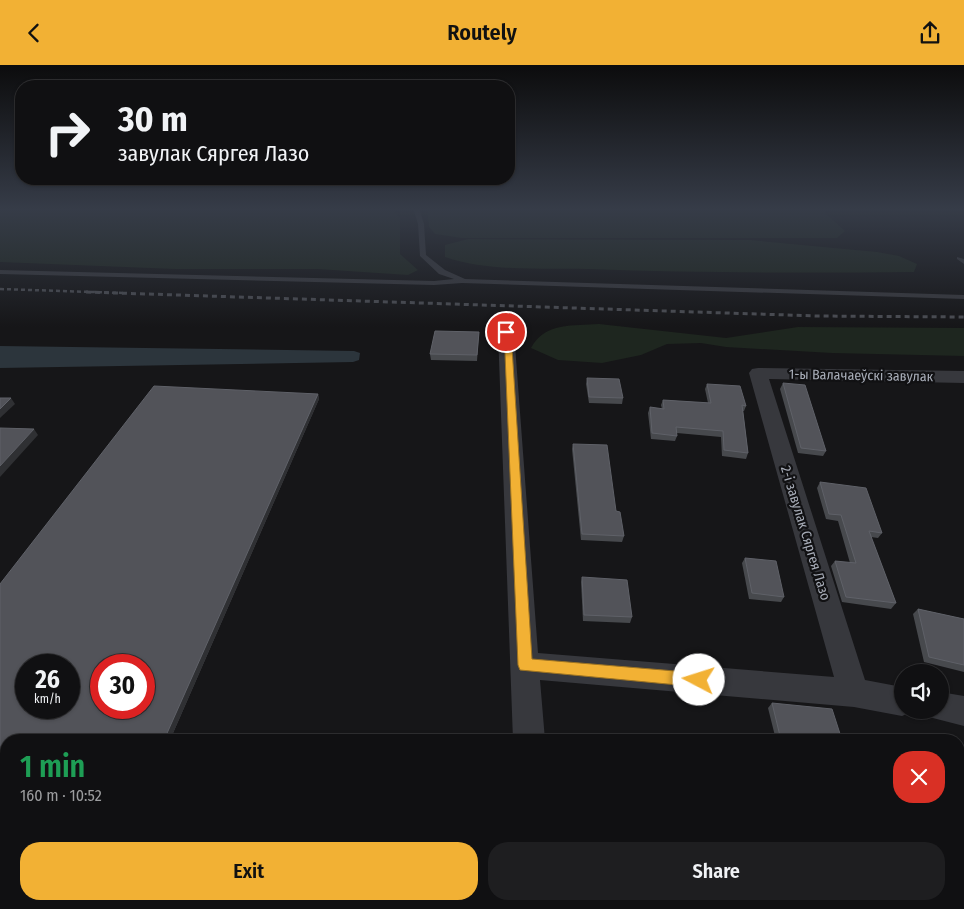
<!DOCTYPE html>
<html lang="en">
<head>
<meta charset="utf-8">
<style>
	body { margin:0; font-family:"Fira Sans Condensed",sans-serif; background:#1e1e20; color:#f1f3f6; height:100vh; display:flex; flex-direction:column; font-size:19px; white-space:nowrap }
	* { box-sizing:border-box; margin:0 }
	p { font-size:16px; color:#9c9d9f }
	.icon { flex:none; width:28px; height:28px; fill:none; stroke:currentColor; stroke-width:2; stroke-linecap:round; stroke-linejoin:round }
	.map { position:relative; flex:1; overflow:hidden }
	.panel { position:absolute; left:0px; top:669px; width:965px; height:176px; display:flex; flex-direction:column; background:#101012; border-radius:20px 20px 0 0; box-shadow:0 1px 4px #0004,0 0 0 1px #303032 }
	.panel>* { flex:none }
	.hud { position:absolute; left:15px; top:15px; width:500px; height:105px; border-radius:20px; box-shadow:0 1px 4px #0004,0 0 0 1px #303032; background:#101012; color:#f1f3f6; overflow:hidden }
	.buttons { position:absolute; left:894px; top:599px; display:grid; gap:10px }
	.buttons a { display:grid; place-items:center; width:55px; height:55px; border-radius:50%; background:#101012; box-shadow:0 1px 4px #0004,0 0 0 1px #303032; font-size:25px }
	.speed { position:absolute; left:15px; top:589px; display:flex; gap:10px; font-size:25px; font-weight:700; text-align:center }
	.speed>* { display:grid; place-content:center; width:65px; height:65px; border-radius:50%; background:#101012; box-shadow:0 1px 4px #0004,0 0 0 1px #303032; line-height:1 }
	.speed small { font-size:12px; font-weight:400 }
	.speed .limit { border:8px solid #d22; background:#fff; color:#111 }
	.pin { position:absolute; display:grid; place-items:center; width:42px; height:42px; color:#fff; margin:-21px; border:2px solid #fff; border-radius:50%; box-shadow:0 1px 5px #0007 }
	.me { position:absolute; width:55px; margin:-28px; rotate:275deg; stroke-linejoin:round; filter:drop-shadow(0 0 4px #0008) }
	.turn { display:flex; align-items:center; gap:18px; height:105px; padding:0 20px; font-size:22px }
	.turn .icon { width:65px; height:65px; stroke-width:2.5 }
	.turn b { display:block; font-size:35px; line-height:42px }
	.round { display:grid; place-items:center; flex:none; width:52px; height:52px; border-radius:20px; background:#1e1e20 }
	.headline { display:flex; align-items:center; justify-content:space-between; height:85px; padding:0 20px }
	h1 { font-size:30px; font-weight:600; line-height:38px; color:#1e9e55 }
	.button { display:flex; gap:10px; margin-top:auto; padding:10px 20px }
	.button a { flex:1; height:58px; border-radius:20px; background:#f2b134; color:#111; font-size:20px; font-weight:600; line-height:58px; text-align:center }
	.button a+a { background:#1e1e20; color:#f1f3f6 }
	header { display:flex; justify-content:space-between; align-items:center; height:65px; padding:0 20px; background:#f2b134; color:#111; font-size:22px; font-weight:600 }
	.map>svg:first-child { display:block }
</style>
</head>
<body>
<header><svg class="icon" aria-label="back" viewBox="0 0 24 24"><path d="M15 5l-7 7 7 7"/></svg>Routely<svg class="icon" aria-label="share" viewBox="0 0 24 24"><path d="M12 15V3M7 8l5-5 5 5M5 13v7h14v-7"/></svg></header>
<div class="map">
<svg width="964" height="844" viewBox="0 0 964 844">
	<rect width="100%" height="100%" fill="#161618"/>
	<!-- green -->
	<g fill="#1e261f">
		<polygon points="0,143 392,143 400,153 400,189 418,205 408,210 317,204 175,204 0,197"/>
		<polygon points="427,143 826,143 825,148 845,166 837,173 462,173 435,169 429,162"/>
		<path d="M 468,174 L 750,175 L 877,187 L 899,191 L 917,199 L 914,207 C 805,208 697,208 588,204 C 542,203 489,207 445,192 L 445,180 Z"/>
		<path d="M 599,259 L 726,273 L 798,262 L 964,263 L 964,291 L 832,288 L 726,282 L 701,278 L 667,279 L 641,290 L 602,298 L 558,295 L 531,283 C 545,257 573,261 599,259 Z"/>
	</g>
	<!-- water -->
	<polygon fill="#2c353c" points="0,281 354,286 360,288 359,295 353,297 0,303"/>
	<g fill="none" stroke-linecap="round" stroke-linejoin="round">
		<!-- lane -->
		<g fill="#37383d" fill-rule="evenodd">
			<polygon points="413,143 419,143 424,159 426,190 445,205 465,214 964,230 964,234 462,218 434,220 0,209 0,205 434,216 454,214 439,209 420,191 418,159"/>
			<polygon points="957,192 964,194 964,199 957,194"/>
		</g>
		<!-- street -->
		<g fill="#37383d" fill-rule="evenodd">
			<polygon points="506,262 512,263 514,267 538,588 834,612 749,308 752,304 758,303 964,306 964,318 769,314 865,615 902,622 902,645 913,646 902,651 854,642 540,615 545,675 513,675 498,267 500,263"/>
			<polygon points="940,627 964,631 964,661 929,652 926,645 940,645"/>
			<rect x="520" y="839" width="38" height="5"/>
		</g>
		<!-- rail-far1 -->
		<polyline stroke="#4a4c52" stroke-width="2.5" stroke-dasharray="4 3" stroke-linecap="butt" points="0,224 123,228"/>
		<!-- rail -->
		<polyline stroke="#4a4c52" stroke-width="3" stroke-dasharray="5 4" stroke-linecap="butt" points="86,227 818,251 964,252"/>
	</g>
	<!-- wall -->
	<g fill="#47494d">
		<polygon points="479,267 477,296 431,295 430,289"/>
		<polygon points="587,313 623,333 622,339 589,338 586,319"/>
		<polygon points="783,318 826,386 823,391 798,388 780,324"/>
		<polygon points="707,319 746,341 744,346 743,346 748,388 746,394 722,391 721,372 677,368 677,371 675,376 651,374 648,348 650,342 662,344 661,340 663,335 708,338 705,324"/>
		<polygon points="318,329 319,334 170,675 6,675 6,735 0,734 0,519"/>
		<polygon points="573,379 616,446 624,471 622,477 581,475 572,384"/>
		<polygon points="820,417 882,468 878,473 871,472 896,538 891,544 842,537 831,501 835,496 850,498 838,456 826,454 817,423"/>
		<polygon points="745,493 784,532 781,537 749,534 742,498"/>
		<polygon points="582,512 632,552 630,558 583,556 581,517"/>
		<polygon points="918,544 964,554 964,607 924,597 913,549"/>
		<polygon points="772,638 842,675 776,675 768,643"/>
		<polygon points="853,839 920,839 921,843 920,844 896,844"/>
	</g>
	<!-- shaded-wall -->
	<g fill="#2f3033">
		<polygon points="318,329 319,334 170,675 164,675"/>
		<polygon points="11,333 15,339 0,353 0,344"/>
		<polygon points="34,364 38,370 0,412 0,401"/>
	</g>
	<!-- building -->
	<g fill="#525359" stroke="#5f6168" fill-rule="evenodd">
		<polygon points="435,266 479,267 477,290 430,289"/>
		<polygon points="587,313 619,314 623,333 589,332"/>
		<polygon points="783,318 805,320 826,386 801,383"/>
		<polygon points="707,319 740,321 746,341 742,340 748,388 724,385 723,366 676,362 677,371 652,368 650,342 664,344 663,335 711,338"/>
		<path d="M 154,321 L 318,329 L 164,675 L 6,675 L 6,731 L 0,730 L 0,519 ZM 26,600 L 69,600 L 69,642 L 26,642 ZM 101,600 L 144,600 L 144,642 L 101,642 Z"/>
		<polygon points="0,333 11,333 0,344"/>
		<polygon points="0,363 34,364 0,401"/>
		<polygon points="573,379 607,380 616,446 620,447 624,471 582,469"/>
		<polygon points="820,417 866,423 882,468 869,466 896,538 846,532 835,496 856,498 841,450 829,449"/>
		<polygon points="745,493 776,496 784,532 752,528"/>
		<polygon points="582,512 627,515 632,552 584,550"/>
		<polygon points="918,544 964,554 964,600 929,592"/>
		<polygon points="772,638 832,644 842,675 781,675"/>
		<polygon points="884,839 920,839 921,843"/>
	</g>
	<!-- sky -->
	<linearGradient id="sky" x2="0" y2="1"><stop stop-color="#0c0c0d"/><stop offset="0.55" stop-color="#363c48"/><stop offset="1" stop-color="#363c48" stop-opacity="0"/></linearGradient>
	<rect width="964" height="262" fill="url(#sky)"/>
	<!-- route -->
	<polygon fill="#f2b134" stroke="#9d7322" points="504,265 511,267 532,594 699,608 704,610 707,615 704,620 699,622 520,605 518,600"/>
	<g text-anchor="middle" stroke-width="4.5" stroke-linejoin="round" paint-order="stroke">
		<!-- street labels -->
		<g font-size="14" fill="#a8adb8" stroke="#111113">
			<text transform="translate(861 310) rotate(1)" y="5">1-ы Валачаеўскі завулак</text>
			<text transform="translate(806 468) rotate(73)" y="5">2-і завулак Сяргея Лазо</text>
		</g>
	</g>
</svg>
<div class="buttons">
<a><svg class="icon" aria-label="sound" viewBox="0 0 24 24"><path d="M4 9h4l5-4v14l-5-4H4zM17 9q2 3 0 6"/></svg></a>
</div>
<div class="speed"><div>26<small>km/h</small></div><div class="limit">30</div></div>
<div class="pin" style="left:506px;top:267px;background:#d93025"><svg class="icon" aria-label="arrive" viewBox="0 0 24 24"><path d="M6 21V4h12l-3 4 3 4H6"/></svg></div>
<svg class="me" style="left:699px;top:615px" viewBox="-20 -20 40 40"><circle r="19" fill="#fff"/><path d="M0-13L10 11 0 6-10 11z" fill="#f2b134"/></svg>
<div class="hud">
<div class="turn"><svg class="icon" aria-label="right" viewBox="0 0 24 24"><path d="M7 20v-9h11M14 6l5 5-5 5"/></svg><div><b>30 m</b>завулак Сяргея Лазо</div></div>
</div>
<section class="panel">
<div class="headline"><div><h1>1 min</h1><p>160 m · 10:52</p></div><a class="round" style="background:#d93025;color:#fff"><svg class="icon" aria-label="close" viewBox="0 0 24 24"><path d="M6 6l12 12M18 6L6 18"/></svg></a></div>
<div class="button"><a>Exit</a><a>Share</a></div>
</section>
</div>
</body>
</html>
